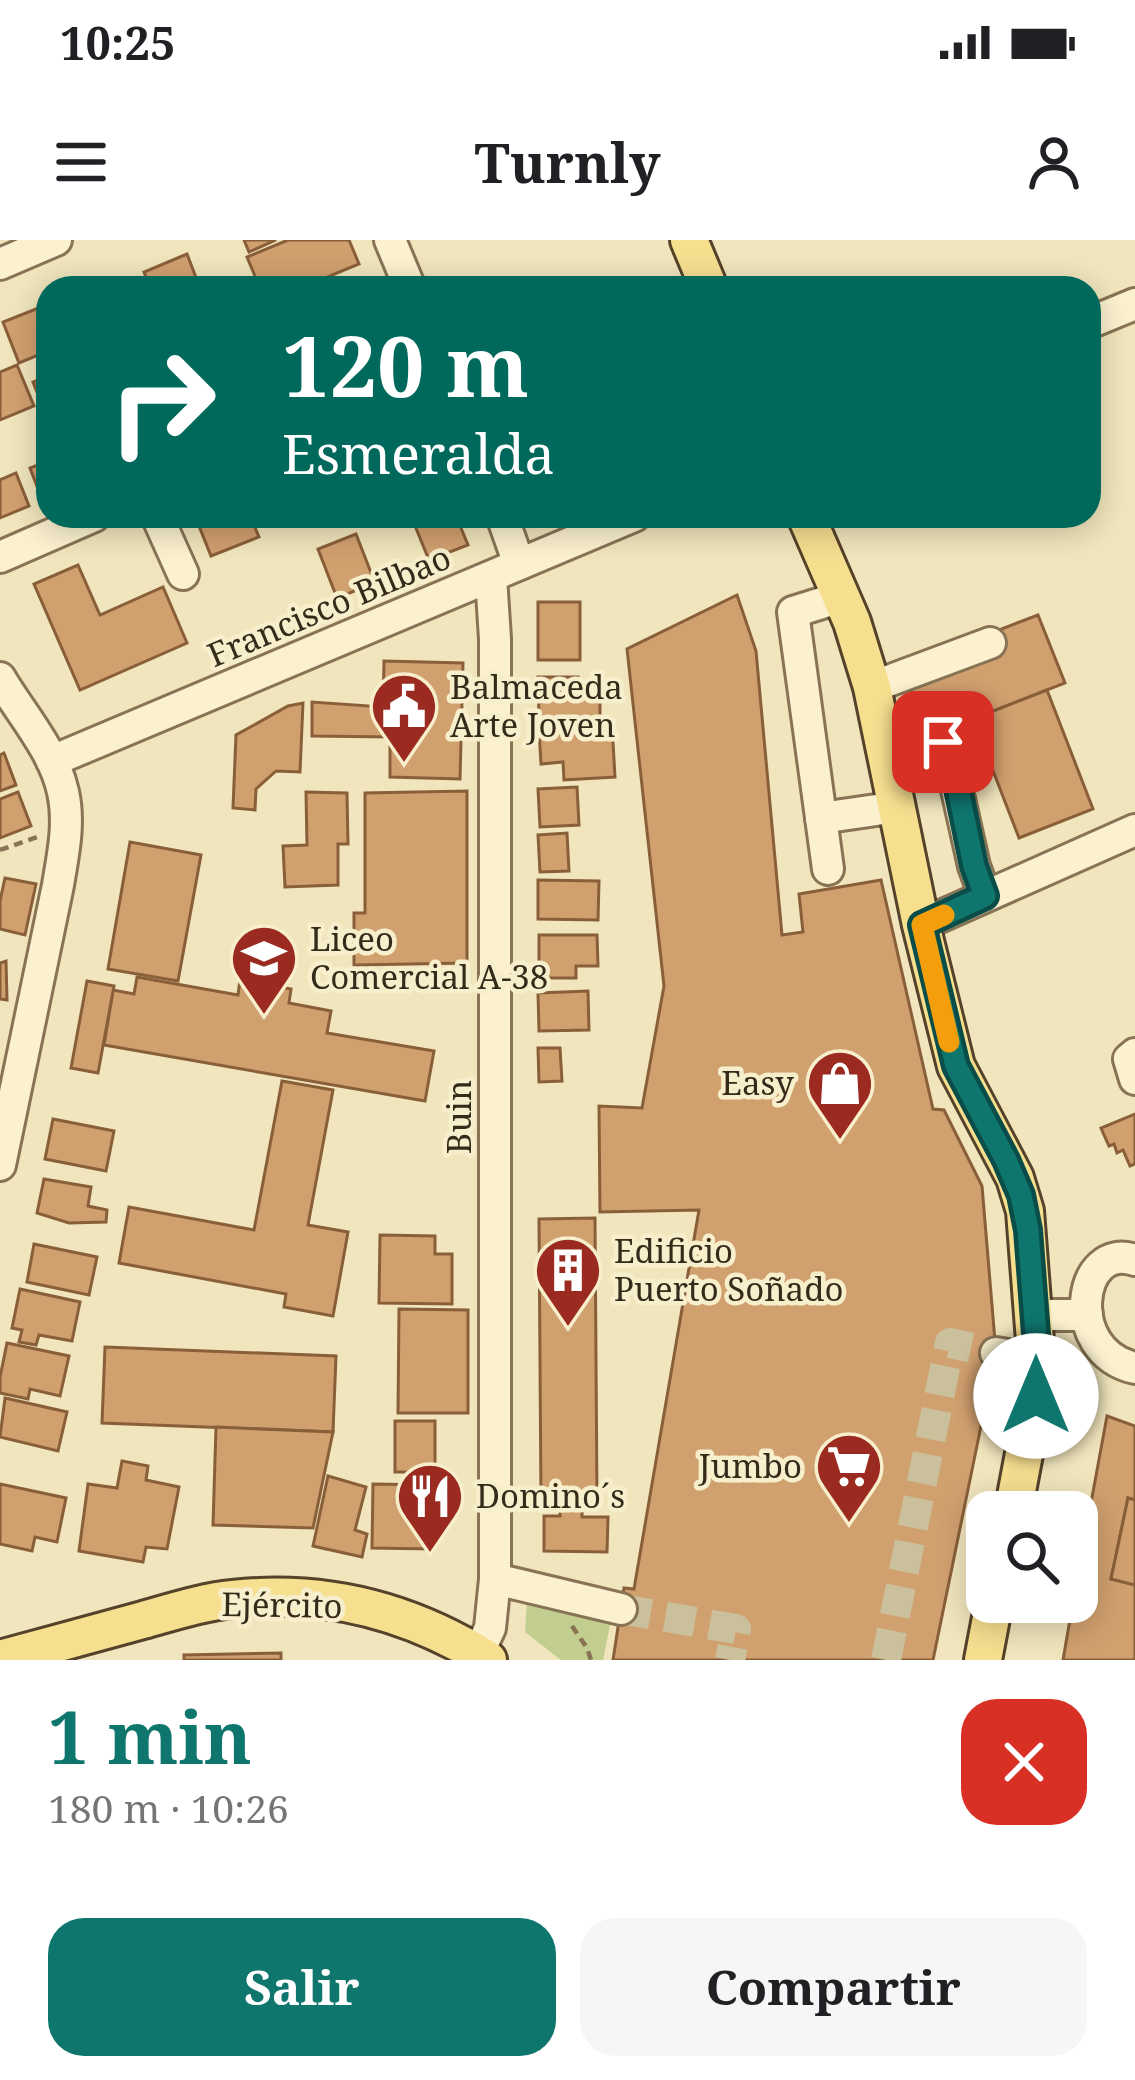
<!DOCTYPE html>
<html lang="es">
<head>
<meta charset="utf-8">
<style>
	body { margin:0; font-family:"Noto Serif",serif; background:#f6f6f6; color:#202124; height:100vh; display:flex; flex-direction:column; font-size:45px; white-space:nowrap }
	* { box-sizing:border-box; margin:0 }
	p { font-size:39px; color:#757577 }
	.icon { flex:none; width:66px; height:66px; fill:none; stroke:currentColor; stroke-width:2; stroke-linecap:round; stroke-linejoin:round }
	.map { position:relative; height:1420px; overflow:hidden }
	.sheet { display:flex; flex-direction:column; background:#fff; flex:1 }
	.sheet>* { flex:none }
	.hud { position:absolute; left:36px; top:36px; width:1065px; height:252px; border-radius:36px; box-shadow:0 6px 30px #0003; background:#00695c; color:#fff; overflow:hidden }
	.controls { position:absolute; left:966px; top:1251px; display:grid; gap:24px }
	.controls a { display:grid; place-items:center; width:132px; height:132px; border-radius:24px; background:#fff; box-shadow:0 6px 30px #0003; font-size:60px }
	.pin { position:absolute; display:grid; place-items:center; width:102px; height:102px; color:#fff; margin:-51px; border-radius:24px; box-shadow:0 6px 18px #0006 }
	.me { position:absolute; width:132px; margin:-66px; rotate:0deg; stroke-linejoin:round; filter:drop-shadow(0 0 9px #0008) }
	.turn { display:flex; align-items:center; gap:42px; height:252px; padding:0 48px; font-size:54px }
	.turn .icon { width:156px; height:156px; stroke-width:2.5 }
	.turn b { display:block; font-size:84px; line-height:102px }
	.round { display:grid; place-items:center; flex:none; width:126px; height:126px; border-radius:36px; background:#f6f6f6 }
	.headline { display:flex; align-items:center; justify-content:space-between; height:204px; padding:0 48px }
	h1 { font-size:72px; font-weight:700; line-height:90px; color:#0f766e }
	.button { display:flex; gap:24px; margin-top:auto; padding:24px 48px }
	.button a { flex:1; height:138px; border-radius:36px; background:#0f766e; color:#fff; font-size:48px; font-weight:700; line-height:138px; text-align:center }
	.button a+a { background:#f6f6f6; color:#202124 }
	.status { display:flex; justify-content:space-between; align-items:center; height:84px; padding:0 60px; background:#fff; direction:ltr }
	.status svg { height:33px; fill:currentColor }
	header { display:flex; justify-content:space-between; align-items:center; height:156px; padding:0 48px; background:#fff; font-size:54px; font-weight:700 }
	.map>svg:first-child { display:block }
</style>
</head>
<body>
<div class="status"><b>10:25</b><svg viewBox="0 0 49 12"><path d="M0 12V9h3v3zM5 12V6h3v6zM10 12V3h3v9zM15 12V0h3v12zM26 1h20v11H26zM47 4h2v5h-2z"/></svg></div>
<header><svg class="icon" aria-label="menu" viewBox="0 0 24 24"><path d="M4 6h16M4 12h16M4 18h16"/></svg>Turnly<svg class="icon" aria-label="person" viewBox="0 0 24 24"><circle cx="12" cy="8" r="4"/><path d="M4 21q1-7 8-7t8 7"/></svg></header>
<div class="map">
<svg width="1135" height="1420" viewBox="0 0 1135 1420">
	<rect width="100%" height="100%" fill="#f0e5bc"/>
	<!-- green -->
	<polygon fill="#c2ce90" points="527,1362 600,1378 610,1385 603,1420 561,1420 525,1392"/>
	<!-- building -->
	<g fill="#d1a06f" stroke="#895f39" stroke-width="3">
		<polygon points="244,0 276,0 249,12"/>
		<polygon points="288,0 349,0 359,24 301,48 260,48 247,17"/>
		<polygon points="187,14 200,48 150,48 144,32"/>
		<polygon points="41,67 48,83 48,111 19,123 3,82"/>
		<polygon points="17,125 34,166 0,180 0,132"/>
		<polygon points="48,136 48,180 33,142"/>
		<polygon points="48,221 48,251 40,254 30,228"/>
		<polygon points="16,233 29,266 0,278 0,240"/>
		<polygon points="195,276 250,276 259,297 211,316"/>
		<polygon points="411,276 456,276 468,305 429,320"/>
		<polygon points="356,294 375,343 337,358 318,309"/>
		<polygon points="78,325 100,375 163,347 187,403 80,450 34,344"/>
		<polygon points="737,355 756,411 782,695 803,692 799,654 881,640 933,869 944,870 982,946 996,1113 933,1420 613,1420 624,1348 634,1349 699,970 600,972 599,866 642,868 664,746 627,409"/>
		<rect x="538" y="362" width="42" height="58"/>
		<polygon points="1038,375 1065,443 973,479 919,486 911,449 1000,416 991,393"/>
		<polygon points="384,421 463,423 460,539 390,537 390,497 312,496 312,462 383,467"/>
		<polygon points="538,437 578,437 578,447 600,446 600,479 539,480"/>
		<polygon points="1047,450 1093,569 1019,598 973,479"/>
		<polygon points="303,463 300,532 276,531 256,549 255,570 233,568 236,495 288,466"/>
		<polygon points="612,485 615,537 564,540 563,522 541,524 539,489"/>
		<polygon points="4,513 16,545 0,551 0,515"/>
		<polygon points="577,547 579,585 540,587 538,549"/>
		<polygon points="467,551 467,723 354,725 354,673 365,673 365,553"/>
		<polygon points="18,552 31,586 0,598 0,559"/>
		<polygon points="306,552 347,553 348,604 338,604 338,645 285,647 283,606 307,605"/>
		<polygon points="567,593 569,631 540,632 538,595"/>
		<polygon points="130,602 201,615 178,741 108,729"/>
		<polygon points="5,638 36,644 25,695 0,689 0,661"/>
		<polygon points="538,640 599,641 598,680 538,679"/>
		<polygon points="539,695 597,695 598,726 576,726 576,738 539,738"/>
		<polygon points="6,721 7,760 0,759 0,723"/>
		<polygon points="137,737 238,755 240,740 291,749 289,763 331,771 327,793 434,811 425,861 104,805 113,750 134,754"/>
		<polygon points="87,741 114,746 98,833 71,828"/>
		<polygon points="588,751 589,790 539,791 538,753"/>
		<polygon points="538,808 560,808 562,841 539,842"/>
		<polygon points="282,841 333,850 308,985 348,992 333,1076 284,1067 286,1054 119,1023 129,967 254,990"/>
		<polygon points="1135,874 1135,924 1130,926 1123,910 1117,913 1114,904 1109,906 1101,888"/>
		<polygon points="53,879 114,891 106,931 45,919"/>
		<polygon points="44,939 91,947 88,966 107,970 106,982 69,983 37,973"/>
		<polygon points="595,978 597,1260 541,1260 539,979"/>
		<polygon points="380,995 435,996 435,1014 452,1014 452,1064 379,1063"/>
		<polygon points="34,1004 97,1017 89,1055 27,1042"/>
		<polygon points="20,1049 80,1062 72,1101 39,1095 36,1105 19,1102 22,1090 12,1088"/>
		<polygon points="399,1069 468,1070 468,1173 398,1173"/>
		<polygon points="7,1103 69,1116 60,1156 30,1149 28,1159 0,1153 0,1137"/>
		<polygon points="105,1107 336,1116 333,1192 102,1183"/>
		<polygon points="5,1158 67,1172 58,1211 0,1197"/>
		<polygon points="1107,1176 1135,1186 1135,1260 1128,1258 1111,1339 1135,1345 1135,1420 1063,1420 1073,1362 1077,1362 1077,1339"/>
		<rect x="395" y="1181" width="40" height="51"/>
		<polygon points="216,1187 333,1192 313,1288 213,1285"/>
		<polygon points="122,1221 148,1226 146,1240 179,1247 167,1309 146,1307 143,1322 79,1311 88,1244 117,1248"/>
		<polygon points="328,1236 366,1247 355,1290 367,1294 362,1317 313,1306"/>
		<polygon points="0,1244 66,1258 57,1302 35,1297 32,1311 0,1304"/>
		<polygon points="373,1244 432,1245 431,1309 372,1308"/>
		<polygon points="1128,1258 1135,1260 1135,1345 1111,1339"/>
		<polygon points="560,1266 582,1266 582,1277 608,1277 607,1312 544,1311 544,1276 560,1276"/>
		<polygon points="281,1413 281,1420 184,1420 184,1415"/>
	</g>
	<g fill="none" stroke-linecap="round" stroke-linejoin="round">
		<!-- minor-tunnel -->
		<g stroke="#cbc09c" stroke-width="30" stroke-dasharray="30 15" stroke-linecap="butt">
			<polyline points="621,1369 736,1389 730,1420"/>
			<polyline points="886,1420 950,1103 996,1113"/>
		</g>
		<defs>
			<g id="minor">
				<polyline points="390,0 410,48"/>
				<polyline points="0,24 56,0"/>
				<polyline points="1089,83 1135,64"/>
				<polyline points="157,276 183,334"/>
				<polyline points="502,276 519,324"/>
				<polyline points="0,317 94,276"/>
				<path d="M 0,438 C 21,474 54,510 63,552 C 70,583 63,615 58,645 L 0,925"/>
				<polyline points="872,447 990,403"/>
				<polyline points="885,508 937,501 947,505 974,626 985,656"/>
				<polyline points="52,521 634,276"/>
				<polyline points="821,578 897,567"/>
				<polyline points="828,629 793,372 841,357"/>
				<polyline points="921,685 1135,590"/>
				<polyline points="1135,814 1129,819 1135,839"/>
				<path d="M 1135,1020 C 1078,1000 1062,1111 1135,1128"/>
				<polyline points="1034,1075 1087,1075"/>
				<polyline points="996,1113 1038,1120"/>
				<polyline points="495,1339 621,1369"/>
				<polyline points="478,1414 490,1388 495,1339 495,399 491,337"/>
			</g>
			<g id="major">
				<polyline points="689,0 709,48"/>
				<polyline points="806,276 852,382 872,447 921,685 956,826 1015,938 1025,971 1038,1140 1013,1272"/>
				<path d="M 0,1419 C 48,1406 95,1393 143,1380 C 172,1372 202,1362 233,1359 C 325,1349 410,1371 488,1420"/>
				<polyline points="983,1420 994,1362"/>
			</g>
		</defs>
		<!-- minor casing -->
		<use href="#minor" stroke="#887455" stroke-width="36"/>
		<!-- major casing -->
		<use href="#major" stroke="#55422a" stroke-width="42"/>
		<!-- path -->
		<g stroke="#887455" stroke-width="4.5" stroke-dasharray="9 6" stroke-linecap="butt">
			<polyline points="0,610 37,597"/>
			<polyline points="572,1386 587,1408 591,1420"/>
		</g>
		<!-- minor -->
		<use href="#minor" stroke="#fbf1cf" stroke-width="30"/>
		<!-- major -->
		<use href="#major" stroke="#f7df90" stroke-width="36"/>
	</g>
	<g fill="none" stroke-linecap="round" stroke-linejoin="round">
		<defs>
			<polyline id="route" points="943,502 950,510 974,626 985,656 922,685 956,826 1006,920 1021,955 1028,990 1038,1120 1036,1156"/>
		</defs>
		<!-- route casing -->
		<use href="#route" stroke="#0a4d48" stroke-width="30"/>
		<!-- route -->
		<use href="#route" stroke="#0f766e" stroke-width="21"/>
		<!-- slow -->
		<polyline stroke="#f59e0b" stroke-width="21" points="944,675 922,685 949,802"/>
	</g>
	<!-- icons -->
	<defs>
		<symbol id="civic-pin" viewBox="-11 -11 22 30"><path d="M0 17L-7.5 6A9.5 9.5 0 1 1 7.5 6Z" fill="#9b2a21" stroke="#f7eecc"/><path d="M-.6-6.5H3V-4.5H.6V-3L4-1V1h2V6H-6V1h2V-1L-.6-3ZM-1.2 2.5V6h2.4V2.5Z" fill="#fff"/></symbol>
		<symbol id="school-pin" viewBox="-11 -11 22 30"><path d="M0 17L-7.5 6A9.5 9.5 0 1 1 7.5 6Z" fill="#9b2a21" stroke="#f7eecc"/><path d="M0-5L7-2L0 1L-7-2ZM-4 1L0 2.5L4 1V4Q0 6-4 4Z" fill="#fff"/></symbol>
		<symbol id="shop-pin" viewBox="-11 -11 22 30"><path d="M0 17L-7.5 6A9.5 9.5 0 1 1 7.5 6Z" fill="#9b2a21" stroke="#f7eecc"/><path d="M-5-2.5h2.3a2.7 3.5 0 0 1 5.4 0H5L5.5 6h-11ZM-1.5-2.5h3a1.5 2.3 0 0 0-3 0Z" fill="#fff"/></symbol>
		<symbol id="building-pin" viewBox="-11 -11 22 30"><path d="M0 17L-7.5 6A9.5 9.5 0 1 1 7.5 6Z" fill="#9b2a21" stroke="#f7eecc"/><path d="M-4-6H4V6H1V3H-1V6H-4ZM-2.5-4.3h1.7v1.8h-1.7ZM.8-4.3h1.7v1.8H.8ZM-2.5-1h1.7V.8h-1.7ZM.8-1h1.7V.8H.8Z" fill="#fff"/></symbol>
		<symbol id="supermarket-pin" viewBox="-11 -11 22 30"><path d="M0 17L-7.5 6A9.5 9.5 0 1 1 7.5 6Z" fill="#9b2a21" stroke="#f7eecc"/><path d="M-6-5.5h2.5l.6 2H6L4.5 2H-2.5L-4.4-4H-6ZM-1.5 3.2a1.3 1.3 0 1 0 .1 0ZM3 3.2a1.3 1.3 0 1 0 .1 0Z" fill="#fff"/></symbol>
		<symbol id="restaurant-pin" viewBox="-11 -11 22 30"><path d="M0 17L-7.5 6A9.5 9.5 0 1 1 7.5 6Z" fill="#9b2a21" stroke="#f7eecc"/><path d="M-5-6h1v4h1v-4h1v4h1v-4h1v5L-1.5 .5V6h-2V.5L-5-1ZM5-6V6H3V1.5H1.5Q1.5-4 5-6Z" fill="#fff"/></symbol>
	</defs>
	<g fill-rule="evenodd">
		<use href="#civic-pin" x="366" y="428" width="76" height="104"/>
		<use href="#school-pin" x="226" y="680" width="76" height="104"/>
		<use href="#shop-pin" x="802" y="805" width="76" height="104"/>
		<use href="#building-pin" x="530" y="992" width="76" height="104"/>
		<use href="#supermarket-pin" x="811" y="1188" width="76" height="104"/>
		<use href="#restaurant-pin" x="392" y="1218" width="76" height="104"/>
	</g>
	<g text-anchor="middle" stroke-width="9" stroke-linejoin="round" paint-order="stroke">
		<!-- street labels -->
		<g font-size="33" fill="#362a1a" stroke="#f7eecc">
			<text transform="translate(329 366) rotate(-23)" y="12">Francisco Bilbao</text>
			<text transform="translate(459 877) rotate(-90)" y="12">Buin</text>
			<text transform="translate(282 1365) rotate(1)" y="12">Ejército</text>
		</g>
		<!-- poi labels -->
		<g font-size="33" fill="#362a1a" stroke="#f7eecc" text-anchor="start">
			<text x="450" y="459">Balmaceda<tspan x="450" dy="38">Arte Joven</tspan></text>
			<text x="310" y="711">Liceo<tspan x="310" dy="38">Comercial A-38</tspan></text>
			<text x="794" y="855" text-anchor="end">Easy</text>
			<text x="614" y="1023">Edificio<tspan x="614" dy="38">Puerto Soñado</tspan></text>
			<text x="802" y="1238" text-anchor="end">Jumbo</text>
			<text x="476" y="1268">Domino´s</text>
		</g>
	</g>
</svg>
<div class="controls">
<a><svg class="icon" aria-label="search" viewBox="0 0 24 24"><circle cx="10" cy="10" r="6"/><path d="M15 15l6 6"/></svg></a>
</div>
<div class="pin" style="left:943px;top:502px;background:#d93025"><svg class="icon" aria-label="arrive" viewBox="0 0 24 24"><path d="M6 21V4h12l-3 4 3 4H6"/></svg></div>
<svg class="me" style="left:1036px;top:1156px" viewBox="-20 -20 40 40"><circle r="19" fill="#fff"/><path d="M0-13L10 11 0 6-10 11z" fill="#0f766e"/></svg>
<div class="hud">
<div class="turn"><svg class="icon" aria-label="right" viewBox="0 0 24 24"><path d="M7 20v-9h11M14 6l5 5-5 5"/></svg><div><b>120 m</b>Esmeralda</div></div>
</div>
</div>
<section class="sheet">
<div class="headline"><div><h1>1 min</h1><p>180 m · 10:26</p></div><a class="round" style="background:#d93025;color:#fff"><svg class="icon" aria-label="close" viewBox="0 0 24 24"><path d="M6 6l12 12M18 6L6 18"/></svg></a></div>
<div class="button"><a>Salir</a><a>Compartir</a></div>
</section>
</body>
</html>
